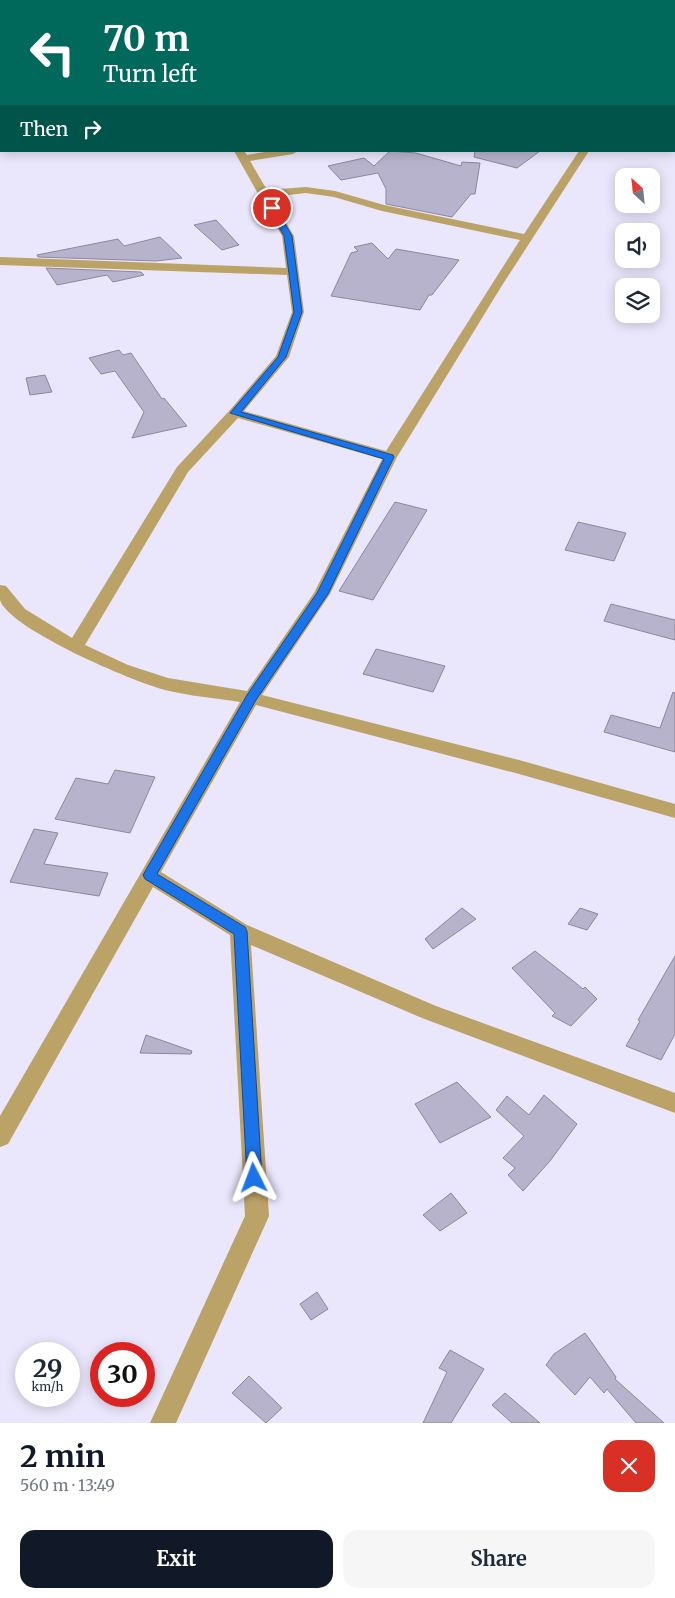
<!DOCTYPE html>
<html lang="en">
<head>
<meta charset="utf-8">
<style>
	body { margin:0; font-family:Merriweather,serif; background:#f6f6f7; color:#1f2937; height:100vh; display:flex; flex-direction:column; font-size:19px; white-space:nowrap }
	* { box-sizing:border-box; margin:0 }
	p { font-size:16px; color:#747a83 }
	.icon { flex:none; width:28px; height:28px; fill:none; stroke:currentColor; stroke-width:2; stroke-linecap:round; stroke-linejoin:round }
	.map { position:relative; height:1423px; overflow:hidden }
	.drawer { display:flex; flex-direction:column; background:#fff; flex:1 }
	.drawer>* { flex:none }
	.hud { position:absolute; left:0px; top:0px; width:675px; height:152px; box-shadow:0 2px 12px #0003; background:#00695c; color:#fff; overflow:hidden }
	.needle { width:32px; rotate:333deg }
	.fabs { position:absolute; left:615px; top:168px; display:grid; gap:10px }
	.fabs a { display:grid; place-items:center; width:45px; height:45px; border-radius:10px; background:#fff; box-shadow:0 2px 12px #0003; font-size:25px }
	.speed { position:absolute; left:15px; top:1342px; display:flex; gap:10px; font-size:25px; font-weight:700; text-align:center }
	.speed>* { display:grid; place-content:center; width:65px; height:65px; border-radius:50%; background:#fff; box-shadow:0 2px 12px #0003; line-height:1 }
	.speed small { font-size:12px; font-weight:400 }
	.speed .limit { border:8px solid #d22; background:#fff; color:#111 }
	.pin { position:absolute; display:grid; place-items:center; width:42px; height:42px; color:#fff; margin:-21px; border:2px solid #fff; border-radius:50%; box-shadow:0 1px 5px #0007 }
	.me { position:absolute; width:55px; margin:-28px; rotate:357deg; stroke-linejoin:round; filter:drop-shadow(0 0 4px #0008) }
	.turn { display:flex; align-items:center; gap:18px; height:105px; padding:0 20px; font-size:22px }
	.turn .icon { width:65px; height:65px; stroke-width:2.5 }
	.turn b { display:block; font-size:35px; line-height:42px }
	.then { display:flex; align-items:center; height:48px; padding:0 20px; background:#0003; gap:10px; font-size:19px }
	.round { display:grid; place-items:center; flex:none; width:52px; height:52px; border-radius:15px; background:#f6f6f7 }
	.head { display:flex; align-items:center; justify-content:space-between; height:85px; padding:0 20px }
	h1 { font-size:30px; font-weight:700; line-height:38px; color:#111827 }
	.primary-button { display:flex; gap:10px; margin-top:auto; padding:10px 20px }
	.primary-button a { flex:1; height:58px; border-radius:15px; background:#111827; color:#fff; font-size:20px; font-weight:700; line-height:58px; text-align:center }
	.primary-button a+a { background:#f6f6f7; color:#1f2937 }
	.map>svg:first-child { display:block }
</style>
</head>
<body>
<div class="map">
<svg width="675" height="1423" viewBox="0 0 675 1423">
	<rect width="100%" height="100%" fill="#eae6fb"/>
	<!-- building -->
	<g fill="#b8b3cc" stroke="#8c879e">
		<polygon points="390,151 416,153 461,166 462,162 480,163 475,194 471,194 452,217 386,204 386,189 378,173 341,180 328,166 364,158 374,166"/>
		<polygon points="475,151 540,151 517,168 474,157"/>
		<polygon points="216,220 239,245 222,250 194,225"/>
		<polygon points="160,237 182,258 156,261 38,257 37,255 118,239 124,246"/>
		<polygon points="372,243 388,259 396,249 459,260 432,295 429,295 420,310 331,296 351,253 358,251 354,247"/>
		<polygon points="46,268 141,272 144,275 113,282 107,275 57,285"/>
		<polygon points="119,350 123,355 131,353 162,399 164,398 187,426 132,438 144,412 115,371 101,374 89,358"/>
		<polygon points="45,375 52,392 30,395 26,378"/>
		<polygon points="395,502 427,510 373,600 339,591"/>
		<polygon points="578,522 626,533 614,561 565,550"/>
		<polygon points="611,604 675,620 675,640 604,621"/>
		<polygon points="376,649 445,666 433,692 363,674"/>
		<polygon points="673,692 675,693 675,752 604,732 611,715 660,728"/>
		<polygon points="115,770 155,777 130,833 55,819 76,778 108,784"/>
		<polygon points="34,829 58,833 44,864 108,873 99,896 10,882"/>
		<polygon points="462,908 476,919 433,949 425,939"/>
		<polygon points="580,908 598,914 587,930 568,924"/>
		<polygon points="535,951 572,980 583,989 585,987 597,999 571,1026 552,1016 555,1013 512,968"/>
		<polygon points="675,956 675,1034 661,1060 626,1046 640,1021 638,1020"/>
		<polygon points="146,1035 192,1051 191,1054 140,1053"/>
		<polygon points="457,1082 491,1117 440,1143 415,1104"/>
		<polygon points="544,1095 577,1124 550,1161 523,1191 508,1175 515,1168 503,1158 524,1136 496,1110 507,1096 529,1115"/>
		<polygon points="451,1193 467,1213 440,1231 423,1215"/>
		<polygon points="317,1292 328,1309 311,1320 300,1304"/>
		<polygon points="585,1333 616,1377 615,1379 664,1423 636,1423 607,1389 604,1393 590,1377 575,1395 546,1365 554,1354"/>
		<polygon points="450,1350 484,1369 451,1423 423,1423 447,1372 439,1368"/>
		<polygon points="249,1376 282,1408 266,1423 232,1393"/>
		<polygon points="505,1393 540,1423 512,1423 492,1405"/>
	</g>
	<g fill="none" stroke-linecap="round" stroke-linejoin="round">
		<!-- street -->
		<g fill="#bba267" fill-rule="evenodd">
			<rect x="154" y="0" width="9" height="1"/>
			<rect x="491" y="0" width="10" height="1"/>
			<rect x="674" y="135" width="1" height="7"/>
			<path d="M 234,151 L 244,151 L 247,155 L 271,151 L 298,151 L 293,154 L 250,161 L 267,190 L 306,187 L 335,191 L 384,205 L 524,234 L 579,151 L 589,151 L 501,287 L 397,457 L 330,594 L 262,695 L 519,760 L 675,804 L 675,818 L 519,774 L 256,705 L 161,872 L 247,925 L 436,1006 L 675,1093 L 675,1113 L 422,1018 L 251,945 L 269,1216 L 176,1423 L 150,1423 L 245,1216 L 230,935 L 153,887 L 8,1144 L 0,1147 L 0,1116 L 240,702 C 215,698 189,696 165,690 C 134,682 9,629 0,600 C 0,596 0,589 0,585 L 6,586 L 25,609 L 72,638 L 177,467 L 230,410 L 276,356 L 292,312 L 287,275 L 0,265 L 0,257 L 286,268 L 282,236 ZM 306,193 L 334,197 L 382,211 L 520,240 L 386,451 L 244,411 L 289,357 L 304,312 L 294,236 L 271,197 ZM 238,418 L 382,459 L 314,593 L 247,691 L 168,678 L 128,665 L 85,645 L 188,472 Z"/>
		</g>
	</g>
	<!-- route -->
	<polygon fill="#1a73e8" stroke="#114b97" points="270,206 275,206 292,236 302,312 286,357 241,412 393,455 394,457 328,594 256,700 157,874 245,927 247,931 262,1178 260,1183 254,1185 249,1183 247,1178 234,934 145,879 143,875 247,695 317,593 384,459 230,413 278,357 294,312 284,236 268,208"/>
</svg>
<div class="fabs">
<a><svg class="needle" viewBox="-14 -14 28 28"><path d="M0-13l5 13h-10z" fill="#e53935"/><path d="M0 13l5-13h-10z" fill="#747a83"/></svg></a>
<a><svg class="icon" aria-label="sound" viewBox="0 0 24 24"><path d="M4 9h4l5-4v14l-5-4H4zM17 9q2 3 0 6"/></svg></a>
<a><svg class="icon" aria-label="layers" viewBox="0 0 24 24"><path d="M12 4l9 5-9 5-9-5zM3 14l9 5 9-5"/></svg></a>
</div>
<div class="speed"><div>29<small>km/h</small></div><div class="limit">30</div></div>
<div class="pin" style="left:272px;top:208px;background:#d93025"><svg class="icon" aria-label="arrive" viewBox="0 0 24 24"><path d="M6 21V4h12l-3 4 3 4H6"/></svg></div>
<svg class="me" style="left:254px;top:1178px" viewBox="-20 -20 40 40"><path d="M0-17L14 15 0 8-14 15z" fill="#1a73e8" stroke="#fff" stroke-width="4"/></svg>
<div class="hud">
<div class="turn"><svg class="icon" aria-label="left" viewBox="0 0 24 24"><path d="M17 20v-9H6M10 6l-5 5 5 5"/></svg><div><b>70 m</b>Turn left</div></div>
<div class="then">Then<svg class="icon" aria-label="right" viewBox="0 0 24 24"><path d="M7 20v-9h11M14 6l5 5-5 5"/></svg></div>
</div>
</div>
<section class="drawer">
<div class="head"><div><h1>2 min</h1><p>560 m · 13:49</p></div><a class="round" style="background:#d93025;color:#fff"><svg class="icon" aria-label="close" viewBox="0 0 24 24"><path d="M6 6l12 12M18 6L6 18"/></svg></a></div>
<div class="primary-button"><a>Exit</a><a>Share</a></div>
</section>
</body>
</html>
